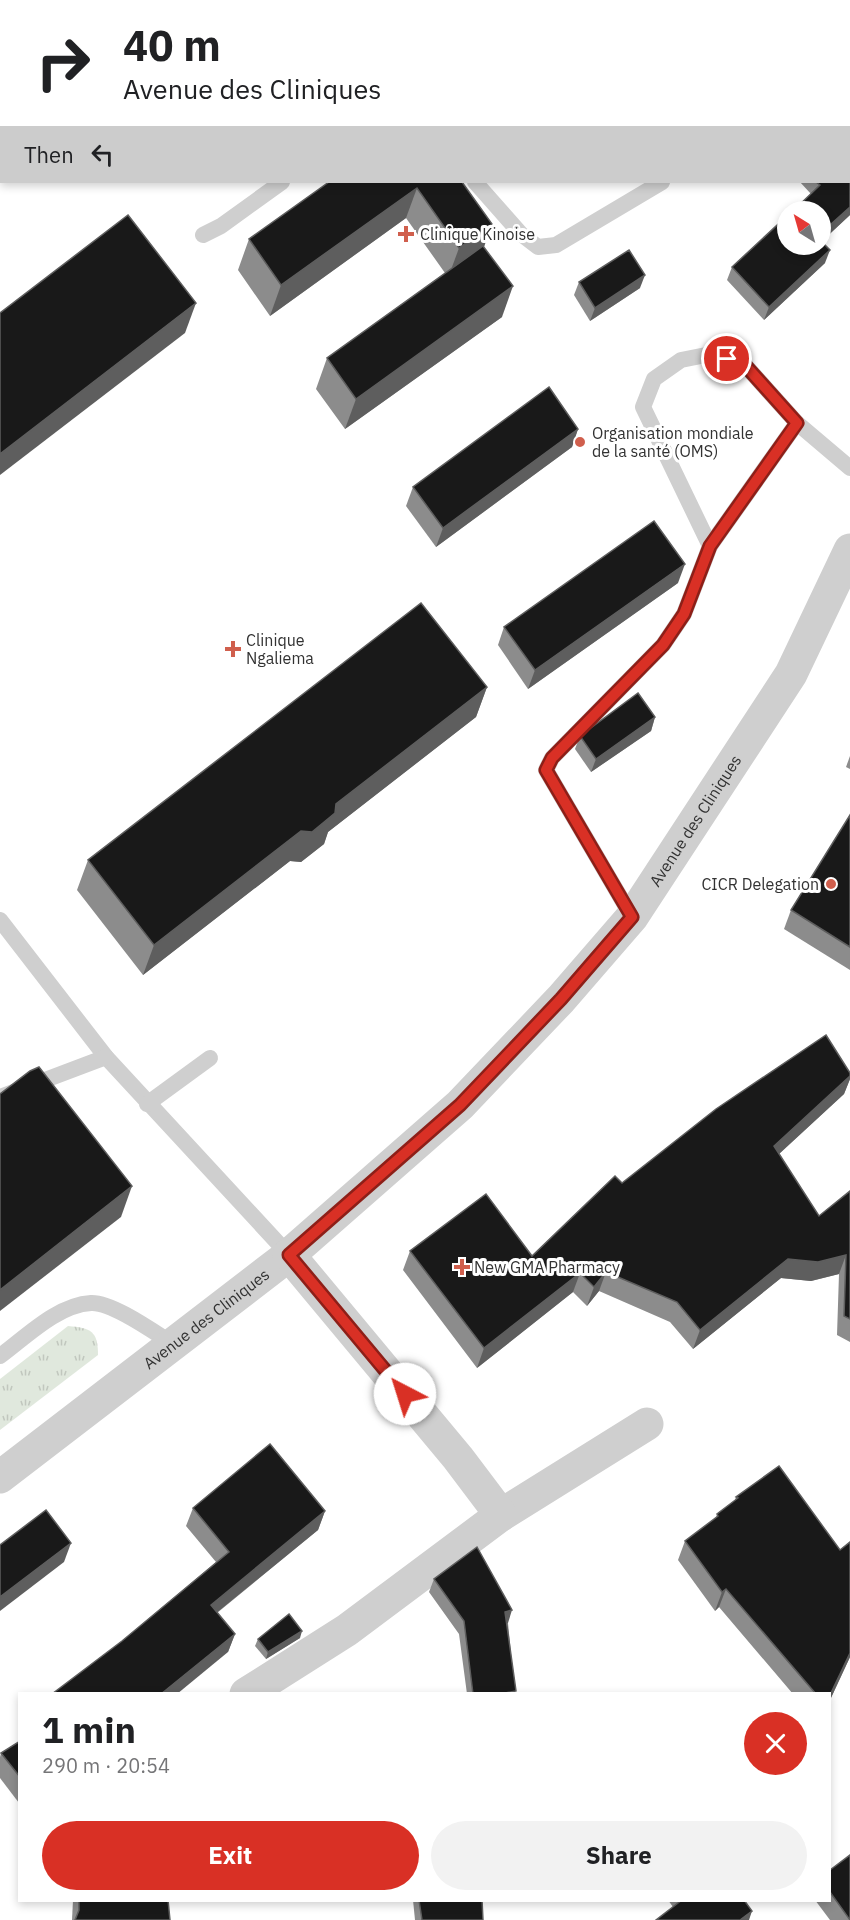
<!DOCTYPE html>
<html lang="en">
<head>
<meta charset="utf-8">
<style>
	body { margin:0; font-family:"IBM Plex Sans",sans-serif; background:#f2f2f2; color:#202124; height:100vh; display:flex; flex-direction:column; font-size:22px; white-space:nowrap }
	* { box-sizing:border-box; margin:0 }
	p { font-size:20px; color:#757577 }
	.icon { flex:none; width:33px; height:33px; fill:none; stroke:currentColor; stroke-width:2; stroke-linecap:round; stroke-linejoin:round }
	.map { position:relative; flex:1; overflow:hidden }
	.details { position:absolute; left:18px; top:1692px; width:813px; height:210px; display:flex; flex-direction:column; background:#fff; border-radius:0px; box-shadow:0 3px 9px #0003 }
	.details>* { flex:none }
	.banner { position:absolute; left:0px; top:0px; width:850px; height:183px; box-shadow:0 3px 9px #0003; background:#fff; color:#202124; overflow:hidden }
	.needle { width:39px; rotate:323deg }
	.tools { position:absolute; left:777px; top:201px; display:grid; gap:12px }
	.tools a { display:grid; place-items:center; width:54px; height:54px; border-radius:50%; background:#fff; box-shadow:0 3px 9px #0003; font-size:30px }
	.pin { position:absolute; display:grid; place-items:center; width:51px; height:51px; color:#fff; margin:-26px; border:3px solid #fff; border-radius:50%; box-shadow:0 2px 6px #0007 }
	.me { position:absolute; width:66px; margin:-33px; rotate:320deg; stroke-linejoin:round; filter:drop-shadow(0 0 4px #0008) }
	.turn { display:flex; align-items:center; gap:21px; height:126px; padding:0 24px; font-size:27px }
	.turn .icon { width:78px; height:78px; stroke-width:2.5 }
	.turn b { display:block; font-size:42px; line-height:51px }
	.then { display:flex; align-items:center; height:57px; padding:0 24px; background:#0003; gap:12px; font-size:22px }
	.round { display:grid; place-items:center; flex:none; width:63px; height:63px; border-radius:32px; background:#f2f2f2 }
	.headline { display:flex; align-items:center; justify-content:space-between; height:102px; padding:0 24px }
	h1 { font-size:36px; font-weight:800; line-height:45px }
	.cta { display:flex; gap:12px; margin-top:auto; padding:12px 24px }
	.cta a { flex:1; height:69px; border-radius:36px; background:#d93025; color:#fff; font-size:24px; font-weight:800; line-height:69px; text-align:center }
	.cta a+a { background:#f2f2f2; color:#202124 }
	.map>svg:first-child { display:block }
</style>
</head>
<body>
<div class="map">
<svg width="850" height="1920" viewBox="0 0 850 1920">
	<defs>
		<pattern id="grass-tufts" width="24" height="20" patternUnits="userSpaceOnUse" patternTransform="scale(1.5)"><rect width="24" height="20" fill="#e0e8dd"/><path d="M3 7l-1-3M5 7V3M7 7l1-3M15 17l-1-3M17 17v-4M19 17l1-3" fill="none" stroke="#c1c7be"/></pattern>
	</defs>
	<rect width="100%" height="100%" fill="#fff"/>
	<!-- grass -->
	<path fill="url(#grass-tufts)" d="M 68,1326 C 91,1328 98,1331 98,1355 L 0,1430 L 0,1379 Z"/>
	<g fill="none" stroke-linecap="round" stroke-linejoin="round">
		<!-- service -->
		<g stroke="#cfcfcf" stroke-width="16">
			<polyline points="552,0 553,2"/>
			<polyline points="739,2 741,0"/>
			<polyline points="833,2 834,0"/>
			<polyline points="849,67 850,66"/>
			<polyline points="475,182 521,234 538,247 556,245 662,182"/>
			<polyline points="203,235 221,226 282,182"/>
			<polyline points="710,546 797,423"/>
			<polyline points="632,917 546,770 552,758 663,645 684,614 710,546 643,407 654,379 681,360 711,354 744,364 797,423 850,468"/>
			<polyline points="0,920 106,1057 289,1255"/>
			<polyline points="0,1097 106,1057"/>
			<polyline points="147,1104 210,1058"/>
			<path d="M 0,1356 C 26,1337 57,1305 91,1303 C 112,1302 154,1332 173,1344"/>
		</g>
		<!-- minor -->
		<g stroke="#cfcfcf" stroke-width="33">
			<path id="s1" d="M 0,1477 L 289,1255 L 460,1105 L 561,999 L 632,917 L 791,674 L 850,550"/>
			<polyline points="501,1515 647,1424"/>
			<polyline points="246,1694 347,1630 501,1515 458,1458 289,1255"/>
		</g>
	</g>
	<!-- wall -->
	<g fill="#8c8c8c">
		<polygon points="0,0 108,0 105,2 2,2 2,71 0,69"/>
		<polygon points="416,0 496,0 494,2 417,2"/>
		<polygon points="850,163 850,215 822,241 825,263 764,320 727,280 732,267 811,194 800,182 849,182"/>
		<polygon points="329,182 462,182 492,224 484,247 502,317 345,429 316,389 327,358 445,273 406,218 270,316 238,270 249,239"/>
		<polygon points="579,282 640,288 590,321 574,295"/>
		<polygon points="578,429 572,447 436,547 406,506 413,487"/>
		<polygon points="678,583 528,689 498,645 504,627"/>
		<polygon points="487,687 476,717 328,832 324,844 301,862 290,861 143,975 77,890 88,860"/>
		<polygon points="655,717 651,731 591,772 575,749 580,736"/>
		<polygon points="850,756 850,769 846,767"/>
		<polygon points="850,815 850,970 784,929 791,910"/>
		<polygon points="850,1073 850,1079 844,1094 779,1154 819,1216 850,1191 850,1342 837,1335 839,1274 811,1281 781,1278 693,1349 670,1322 599,1291 587,1306 573,1292 477,1368 403,1270 410,1251 532,1256 622,1183"/>
		<polygon points="736,1497 840,1550 850,1542 850,1657 830,1700 830,1694 793,1694 719,1607 715,1611 678,1560 685,1541 716,1518 717,1514 735,1500"/>
		<polygon points="193,1508 325,1511 318,1530 217,1613 235,1634 228,1652 122,1641 216,1562 186,1526"/>
		<polygon points="434,1579 508,1623 515,1694 467,1694 459,1634 429,1592"/>
		<polygon points="300,1638 266,1659 255,1646 258,1639"/>
		<polygon points="20,1741 20,1802 19,1803 0,1778 0,1757 1,1753"/>
		<polygon points="830,1870 850,1920 830,1920 815,1900 830,1900"/>
		<polygon points="73,1900 168,1900 170,1920 72,1920"/>
		<polygon points="413,1900 482,1900 483,1920 415,1920"/>
		<polygon points="668,1900 744,1900 673,1907"/>
	</g>
	<!-- shaded-wall -->
	<g fill="#5e5e5e">
		<polygon points="75,0 108,0 105,2 73,2"/>
		<polygon points="300,0 333,0 331,2 298,2"/>
		<polygon points="463,0 496,0 494,2 461,2"/>
		<polygon points="417,188 406,218 270,316 281,285"/>
		<polygon points="850,207 850,215 820,243 820,234"/>
		<polygon points="492,224 481,255 448,278 459,248"/>
		<polygon points="830,250 825,263 764,320 769,307"/>
		<polygon points="645,275 640,288 590,321 595,308"/>
		<polygon points="513,286 502,317 345,429 356,399"/>
		<polygon points="196,303 185,333 0,475 0,454"/>
		<polygon points="578,429 572,447 436,547 443,528"/>
		<polygon points="685,564 678,583 528,689 535,670"/>
		<polygon points="487,687 476,717 328,832 324,844 301,862 290,861 143,975 154,945"/>
		<polygon points="655,717 651,731 591,772 596,759"/>
		<polygon points="850,1076 850,1079 844,1094 767,1165 774,1146"/>
		<polygon points="132,1186 121,1217 0,1311 0,1290"/>
		<polygon points="846,1255 839,1274 811,1281 781,1278 693,1349 700,1330 788,1259"/>
		<polygon points="606,1272 599,1291 587,1306 594,1287"/>
		<polygon points="580,1273 573,1292 477,1368 484,1348"/>
		<polygon points="325,1511 318,1530 204,1623 211,1605"/>
		<polygon points="71,1543 64,1562 0,1611 0,1597"/>
		<polygon points="726,1589 719,1607 715,1611 722,1592"/>
		<polygon points="512,1610 508,1623 501,1625 505,1612"/>
		<polygon points="302,1631 300,1638 266,1659 268,1652"/>
		<polygon points="235,1634 228,1652 177,1694 161,1694"/>
		<polygon points="850,1653 850,1657 830,1700 830,1695"/>
		<polygon points="752,1911 749,1920 740,1920"/>
	</g>
	<!-- building -->
	<g fill="#191919" stroke="#5e5e5e" stroke-width="1.5">
		<polygon points="0,0 75,0 73,2 2,2 2,27 0,25"/>
		<polygon points="194,0 300,0 298,2 192,2"/>
		<polygon points="445,0 463,0 461,2 446,2"/>
		<polygon points="849,162 850,163 850,207 820,234 820,212 792,212 820,185 816,182 849,182"/>
		<polygon points="329,182 462,182 492,224 459,248 417,188 281,285 249,239"/>
		<polygon points="128,215 196,303 0,454 0,313"/>
		<polygon points="788,215 788,244 820,244 820,240 830,250 769,307 732,267"/>
		<polygon points="483,246 513,286 356,399 327,358"/>
		<polygon points="629,250 645,275 595,308 579,282"/>
		<polygon points="549,387 578,429 443,528 413,487"/>
		<polygon points="654,521 685,564 535,670 504,627"/>
		<polygon points="421,603 487,687 336,804 335,813 312,832 301,831 154,945 88,860"/>
		<polygon points="638,693 655,717 596,759 580,736"/>
		<polygon points="850,815 850,947 791,910"/>
		<polygon points="826,1035 850,1073 850,1076 774,1146 819,1216 850,1191 850,1319 844,1316 846,1255 818,1262 788,1259 700,1330 677,1302 606,1272 594,1287 580,1273 484,1348 410,1251 486,1194 532,1256 615,1176 622,1183 716,1109"/>
		<polygon points="39,1067 132,1186 0,1290 0,1094 30,1071"/>
		<polygon points="270,1444 325,1511 211,1605 235,1634 161,1694 52,1694 122,1641 229,1552 193,1508"/>
		<polygon points="779,1466 840,1550 850,1542 850,1653 830,1695 830,1694 816,1694 726,1589 722,1592 685,1541 718,1516 717,1514 738,1498 736,1497"/>
		<polygon points="46,1510 71,1543 0,1597 0,1545"/>
		<polygon points="477,1547 512,1610 505,1612 516,1691 500,1694 473,1694 464,1621 434,1579"/>
		<polygon points="289,1614 302,1631 268,1652 258,1639"/>
		<polygon points="20,1741 20,1777 1,1753"/>
		<polygon points="850,1855 850,1920 830,1892 830,1870"/>
		<polygon points="79,1900 168,1900 170,1920 75,1920 79,1910"/>
		<polygon points="419,1900 482,1900 483,1920 422,1920"/>
		<polygon points="682,1900 744,1900 752,1911 740,1920 656,1920"/>
	</g>
	<g fill="none" stroke-linecap="round" stroke-linejoin="round">
		<defs>
			<polyline id="route" points="405,1394 289,1255 460,1105 561,999 632,917 546,770 552,758 663,645 684,614 710,546 797,423 744,364 727,359"/>
		</defs>
		<!-- route casing -->
		<use href="#route" stroke="#8d1f18" stroke-width="15"/>
		<!-- route -->
		<use href="#route" stroke="#d93025" stroke-width="10"/>
	</g>
	<!-- markers -->
	<g fill="#d05f4d" stroke="#fff" stroke-width="2">
		<path d="M403 225h6v6h6v6h-6v6h-6v-6h-6v-6h6z"/>
		<circle cx="580" cy="442" r="6"/>
		<path d="M230 640h6v6h6v6h-6v6h-6v-6h-6v-6h6z"/>
		<circle cx="831" cy="884" r="6"/>
		<path d="M459 1258h6v6h6v6h-6v6h-6v-6h-6v-6h6z"/>
	</g>
	<g text-anchor="middle" stroke-width="6" stroke-linejoin="round" paint-order="stroke">
		<!-- poi labels -->
		<g font-size="16" fill="#323232" stroke="#fff" text-anchor="start">
			<text x="420" y="240">Clinique Kinoise</text>
			<text x="592" y="439">Organisation mondiale<tspan x="592" dy="18">de la santé (OMS)</tspan></text>
			<text x="246" y="646">Clinique<tspan x="246" dy="18">Ngaliema</tspan></text>
			<text x="819" y="890" text-anchor="end">CICR Delegation</text>
			<text x="474" y="1273">New GMA Pharmacy</text>
		</g>
		<!-- street labels -->
		<g font-size="16" fill="#323232" stroke="#fff">
			<text dy="6" stroke="none"><textPath href="#s1" startOffset="962">Avenue des Cliniques</textPath></text>
			<text dy="6" stroke="none"><textPath href="#s1" startOffset="260">Avenue des Cliniques</textPath></text>
		</g>
	</g>
</svg>
<div class="tools">
<a><svg class="needle" viewBox="-14 -14 28 28"><path d="M0-13l5 13h-10z" fill="#e53935"/><path d="M0 13l5-13h-10z" fill="#757577"/></svg></a>
</div>
<div class="pin" style="left:727px;top:359px;background:#d93025"><svg class="icon" aria-label="arrive" viewBox="0 0 24 24"><path d="M6 21V4h12l-3 4 3 4H6"/></svg></div>
<svg class="me" style="left:405px;top:1394px" viewBox="-20 -20 40 40"><circle r="19" fill="#fff"/><path d="M0-13L10 11 0 6-10 11z" fill="#d93025"/></svg>
<div class="banner">
<div class="turn"><svg class="icon" aria-label="right" viewBox="0 0 24 24"><path d="M7 20v-9h11M14 6l5 5-5 5"/></svg><div><b>40 m</b>Avenue des Cliniques</div></div>
<div class="then">Then<svg class="icon" aria-label="left" viewBox="0 0 24 24"><path d="M17 20v-9H6M10 6l-5 5 5 5"/></svg></div>
</div>
<section class="details">
<div class="headline"><div><h1>1 min</h1><p>290 m · 20:54</p></div><a class="round" style="background:#d93025;color:#fff"><svg class="icon" aria-label="close" viewBox="0 0 24 24"><path d="M6 6l12 12M18 6L6 18"/></svg></a></div>
<div class="cta"><a>Exit</a><a>Share</a></div>
</section>
</div>
</body>
</html>
